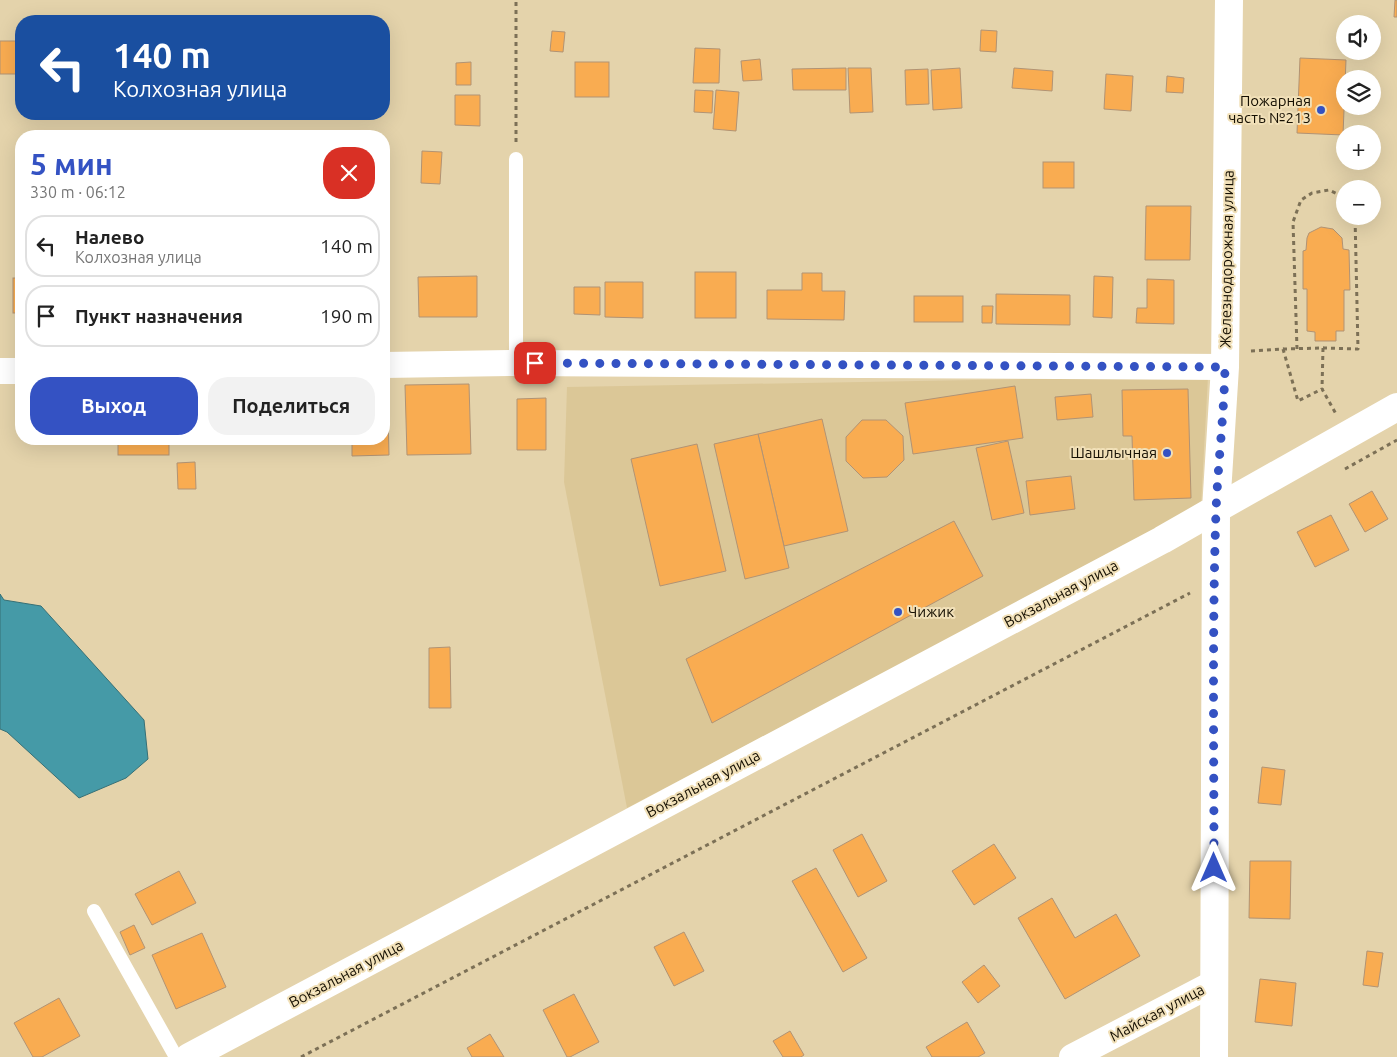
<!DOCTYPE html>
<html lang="ru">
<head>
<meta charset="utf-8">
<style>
	body { margin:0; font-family:Ubuntu,sans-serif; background:#f2f2f2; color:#222; height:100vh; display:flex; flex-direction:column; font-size:19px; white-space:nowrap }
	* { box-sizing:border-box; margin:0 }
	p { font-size:16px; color:#767676 }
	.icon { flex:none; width:28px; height:28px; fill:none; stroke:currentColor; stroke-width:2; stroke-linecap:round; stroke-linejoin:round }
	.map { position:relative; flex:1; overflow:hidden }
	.side { position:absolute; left:15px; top:130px; width:375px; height:315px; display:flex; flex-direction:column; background:#fff; border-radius:20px; box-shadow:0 5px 20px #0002 }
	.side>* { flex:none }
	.hud { position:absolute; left:15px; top:15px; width:375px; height:105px; border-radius:20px; box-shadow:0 5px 20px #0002; background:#1a4fa0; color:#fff; overflow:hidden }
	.buttons { position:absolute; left:1336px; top:15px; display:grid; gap:10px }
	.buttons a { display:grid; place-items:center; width:45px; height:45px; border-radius:50%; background:#fff; box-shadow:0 5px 20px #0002; font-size:25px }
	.pin { position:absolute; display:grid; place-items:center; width:42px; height:42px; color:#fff; margin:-21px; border-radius:10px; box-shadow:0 2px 8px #0006 }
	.me { position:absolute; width:55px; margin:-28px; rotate:0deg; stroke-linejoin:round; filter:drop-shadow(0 0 4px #0008) }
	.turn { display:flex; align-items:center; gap:18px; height:105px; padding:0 15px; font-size:22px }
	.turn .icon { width:65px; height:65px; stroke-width:2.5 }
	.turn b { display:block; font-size:35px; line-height:42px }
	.round { display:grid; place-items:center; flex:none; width:52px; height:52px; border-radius:20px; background:#f2f2f2 }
	.headline { display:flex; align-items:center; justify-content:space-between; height:85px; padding:0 15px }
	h1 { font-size:30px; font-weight:700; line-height:38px; color:#3452c3 }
	.button { display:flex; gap:10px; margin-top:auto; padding:10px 15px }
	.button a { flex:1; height:58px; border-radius:20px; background:#3452c3; color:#fff; font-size:20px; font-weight:700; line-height:58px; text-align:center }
	.button a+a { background:#f2f2f2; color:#222 }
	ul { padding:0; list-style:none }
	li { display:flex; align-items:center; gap:15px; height:62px; margin:0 10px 8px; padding:0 5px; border:2px solid #e0e0e0; border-radius:20px }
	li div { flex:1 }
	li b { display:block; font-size:19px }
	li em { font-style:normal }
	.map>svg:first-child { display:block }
</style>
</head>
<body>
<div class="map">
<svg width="1397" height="1057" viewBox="0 0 1397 1057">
	<rect width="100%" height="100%" fill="#e4d3ab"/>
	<!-- built -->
	<polygon fill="#dbc797" points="1208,376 1201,506 627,808 564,482 567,387"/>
	<!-- water -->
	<polygon fill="#459aa7" stroke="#377076" points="0,594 4,600 41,606 144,720 148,759 126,778 79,798 7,732 0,729"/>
	<!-- building -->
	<g fill="#f9ac51" stroke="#b19374">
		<polygon points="1395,0 1397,0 1397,17 1394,17"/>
		<polygon points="981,30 997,31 996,52 980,51"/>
		<polygon points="552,31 565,32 563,52 550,51"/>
		<rect x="0" y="41" width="21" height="33"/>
		<polygon points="695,48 720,49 719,83 693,83"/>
		<polygon points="1300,58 1346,60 1343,135 1297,133"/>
		<polygon points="760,59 762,80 743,81 741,61"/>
		<polygon points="471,62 471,85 456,85 456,63"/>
		<rect x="575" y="62" width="34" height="35"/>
		<polygon points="846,68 846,90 793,90 792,69"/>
		<polygon points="848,68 871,68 873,112 850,113"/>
		<polygon points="960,68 962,108 933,110 931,70"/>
		<polygon points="1014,68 1053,71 1052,91 1012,88"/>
		<polygon points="928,69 929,104 906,105 905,70"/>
		<polygon points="1106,74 1133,76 1131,111 1104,109"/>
		<polygon points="1167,76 1184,78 1183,93 1166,92"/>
		<polygon points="695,90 713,91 712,113 694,112"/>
		<polygon points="716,90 739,92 736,131 713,129"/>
		<polygon points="455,95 480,95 480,126 455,125"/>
		<polygon points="422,151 442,152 440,184 421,183"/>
		<rect x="1043" y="162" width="31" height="26"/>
		<polygon points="1146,206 1191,206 1190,260 1145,260"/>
		<polygon points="1321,227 1333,229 1342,238 1343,249 1349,250 1350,290 1344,290 1344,331 1336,331 1336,341 1315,341 1315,332 1307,331 1307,289 1303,289 1303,251 1306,250 1307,238 1309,233"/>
		<rect x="695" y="272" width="41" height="46"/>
		<polygon points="802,273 822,273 822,291 845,291 844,320 767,319 767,290 802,290"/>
		<polygon points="477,276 477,317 419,317 418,277"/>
		<polygon points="1094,276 1113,277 1112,318 1093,317"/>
		<rect x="13" y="278" width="8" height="35"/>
		<polygon points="1147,279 1174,280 1174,324 1136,323 1137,308 1147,308"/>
		<polygon points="605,282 643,282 643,318 605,317"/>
		<polygon points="574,287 600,287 600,315 574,314"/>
		<polygon points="996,294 1070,295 1070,325 996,324"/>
		<rect x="914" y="296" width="49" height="26"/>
		<polygon points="982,306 993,306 992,323 982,323"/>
		<polygon points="469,384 471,454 407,455 405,385"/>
		<polygon points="1015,386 1023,438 913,454 905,403"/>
		<polygon points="1188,389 1191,498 1134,500 1132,436 1123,436 1122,390"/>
		<polygon points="1091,394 1093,417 1057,420 1055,397"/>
		<polygon points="546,398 546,450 517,450 517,399"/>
		<polygon points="384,414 388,414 389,455 352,456 352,439 384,439"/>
		<polygon points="822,419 848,531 784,546 758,434"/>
		<polygon points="862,420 886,420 903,436 904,460 887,477 863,478 846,461 846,437"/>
		<polygon points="758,434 789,568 745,579 714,444"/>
		<rect x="118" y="439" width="51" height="16"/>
		<rect x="229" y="439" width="44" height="4"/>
		<polygon points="1008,441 1024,513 992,520 976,448"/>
		<polygon points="697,444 726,571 660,586 631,459"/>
		<polygon points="195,462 196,489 178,489 177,463"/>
		<polygon points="1071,476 1075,509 1030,515 1026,481"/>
		<polygon points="1372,491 1388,519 1365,532 1349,504"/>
		<polygon points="1331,515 1349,550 1315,567 1297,532"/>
		<polygon points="954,521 983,576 712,723 686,659"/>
		<polygon points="450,647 451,708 429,708 429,648"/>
		<polygon points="1262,767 1285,770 1281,805 1258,803"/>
		<polygon points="862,834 887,881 858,897 833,850"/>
		<polygon points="994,844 1016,878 974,905 952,871"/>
		<polygon points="1250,861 1291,861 1290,919 1249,918"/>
		<polygon points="816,868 867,958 843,972 792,881"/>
		<polygon points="179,871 196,903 152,925 135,894"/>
		<polygon points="1052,898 1075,938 1116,914 1140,956 1065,999 1018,918"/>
		<polygon points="134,925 145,948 130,955 120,932"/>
		<polygon points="684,932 704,971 674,986 654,947"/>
		<polygon points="202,933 226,987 176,1009 152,955"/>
		<polygon points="1367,951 1383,953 1378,987 1363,985"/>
		<polygon points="984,965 1000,986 978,1003 962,982"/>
		<polygon points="1260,979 1296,983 1292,1026 1255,1022"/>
		<polygon points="574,994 599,1042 570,1057 567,1057 543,1010"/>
		<polygon points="59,998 80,1036 42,1057 33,1057 14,1023"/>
		<polygon points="967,1022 985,1053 978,1057 932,1057 926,1047"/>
		<polygon points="790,1031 804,1055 801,1057 783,1057 773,1041"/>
		<polygon points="490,1034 504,1057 472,1057 467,1048"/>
	</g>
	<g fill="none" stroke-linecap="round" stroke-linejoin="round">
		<!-- path -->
		<g stroke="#7c7056" stroke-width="3" stroke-dasharray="4 4" stroke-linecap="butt">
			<polyline points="516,142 516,0"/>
			<polyline points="1323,348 1358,349 1355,216"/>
			<polyline points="1283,349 1323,348 1322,389"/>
			<polyline points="1297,349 1293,222 1301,200 1312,193 1329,190 1342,196 1345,200"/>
			<polyline points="1251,351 1283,349 1298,401 1322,389 1336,414"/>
			<polyline points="1345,469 1397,440"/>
			<polyline points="301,1057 1190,593"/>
		</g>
		<!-- service -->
		<g stroke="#fff" stroke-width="14">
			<polyline points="516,363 516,159"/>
			<polyline points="94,911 176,1057"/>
		</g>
		<!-- minor -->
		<g stroke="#fff" stroke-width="26">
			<polyline points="384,365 516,363 1225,367"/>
			<polyline points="0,371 21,371"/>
			<polyline points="1072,1057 1214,983"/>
		</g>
		<!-- tertiary -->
		<polyline stroke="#fff" stroke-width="28" points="1214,1057 1216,509 1397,407"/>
		<!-- secondary -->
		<polyline stroke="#fff" stroke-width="28" points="189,1057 1162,540 1216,509 1225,367 1229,0"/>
	</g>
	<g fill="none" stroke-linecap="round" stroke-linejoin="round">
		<!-- route -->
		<path stroke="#3452c3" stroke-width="9" stroke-dasharray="0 16.2" d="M 535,363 L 1225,367 C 1224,415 1218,463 1216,511 C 1212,630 1214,749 1214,868"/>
	</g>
	<!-- markers -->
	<g fill="#3452c3" stroke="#f1e0b8" stroke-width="2">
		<circle cx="1321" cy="110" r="5"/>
		<circle cx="1167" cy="453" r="5"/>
		<circle cx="898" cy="612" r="5"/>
	</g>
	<g text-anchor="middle" stroke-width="4" stroke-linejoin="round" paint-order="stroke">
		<!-- poi labels -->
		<g font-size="15" fill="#150f02" stroke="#f1e0b8" text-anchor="end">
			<text x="1311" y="106">Пожарная<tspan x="1311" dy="17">часть №213</tspan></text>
			<text x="1157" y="458">Шашлычная</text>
			<text x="908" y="617" text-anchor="start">Чижик</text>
		</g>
		<!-- street labels -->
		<g font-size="15" fill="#150f02" stroke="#f1e0b8">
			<text transform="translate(1227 259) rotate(-89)" y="5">Железнодорожная улица</text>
			<text transform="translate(1061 594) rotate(-28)" y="5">Вокзальная улица</text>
			<text transform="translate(703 784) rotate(-28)" y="5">Вокзальная улица</text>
			<text transform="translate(346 974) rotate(-28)" y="5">Вокзальная улица</text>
			<text transform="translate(1157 1013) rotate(-28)" y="5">Майская улица</text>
		</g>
	</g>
</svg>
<div class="buttons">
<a><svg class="icon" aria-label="sound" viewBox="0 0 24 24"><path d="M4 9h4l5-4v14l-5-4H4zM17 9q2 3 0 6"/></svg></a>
<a><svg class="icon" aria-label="layers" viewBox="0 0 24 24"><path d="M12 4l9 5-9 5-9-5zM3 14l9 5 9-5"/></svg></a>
<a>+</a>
<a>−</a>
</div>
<div class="pin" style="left:535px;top:363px;background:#d93025"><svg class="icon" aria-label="arrive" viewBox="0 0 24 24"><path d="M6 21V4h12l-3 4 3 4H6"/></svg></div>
<svg class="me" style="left:1214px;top:868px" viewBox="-20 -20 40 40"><path d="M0-17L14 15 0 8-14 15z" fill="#3452c3" stroke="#fff" stroke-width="4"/></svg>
<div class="hud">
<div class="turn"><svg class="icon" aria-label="left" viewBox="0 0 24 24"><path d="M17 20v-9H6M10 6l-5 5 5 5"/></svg><div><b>140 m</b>Колхозная улица</div></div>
</div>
<section class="side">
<div class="headline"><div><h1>5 мин</h1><p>330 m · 06:12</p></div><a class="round" style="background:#d93025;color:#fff"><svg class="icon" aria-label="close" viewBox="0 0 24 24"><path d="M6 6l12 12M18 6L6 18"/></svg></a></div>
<ul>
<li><svg class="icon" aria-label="left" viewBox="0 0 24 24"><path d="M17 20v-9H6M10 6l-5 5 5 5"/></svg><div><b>Налево</b><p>Колхозная улица</p></div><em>140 m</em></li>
<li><svg class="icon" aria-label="arrive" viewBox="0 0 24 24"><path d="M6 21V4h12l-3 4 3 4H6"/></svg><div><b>Пункт назначения</b></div><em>190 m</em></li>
</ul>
<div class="button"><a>Выход</a><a>Поделиться</a></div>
</section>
</div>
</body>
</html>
